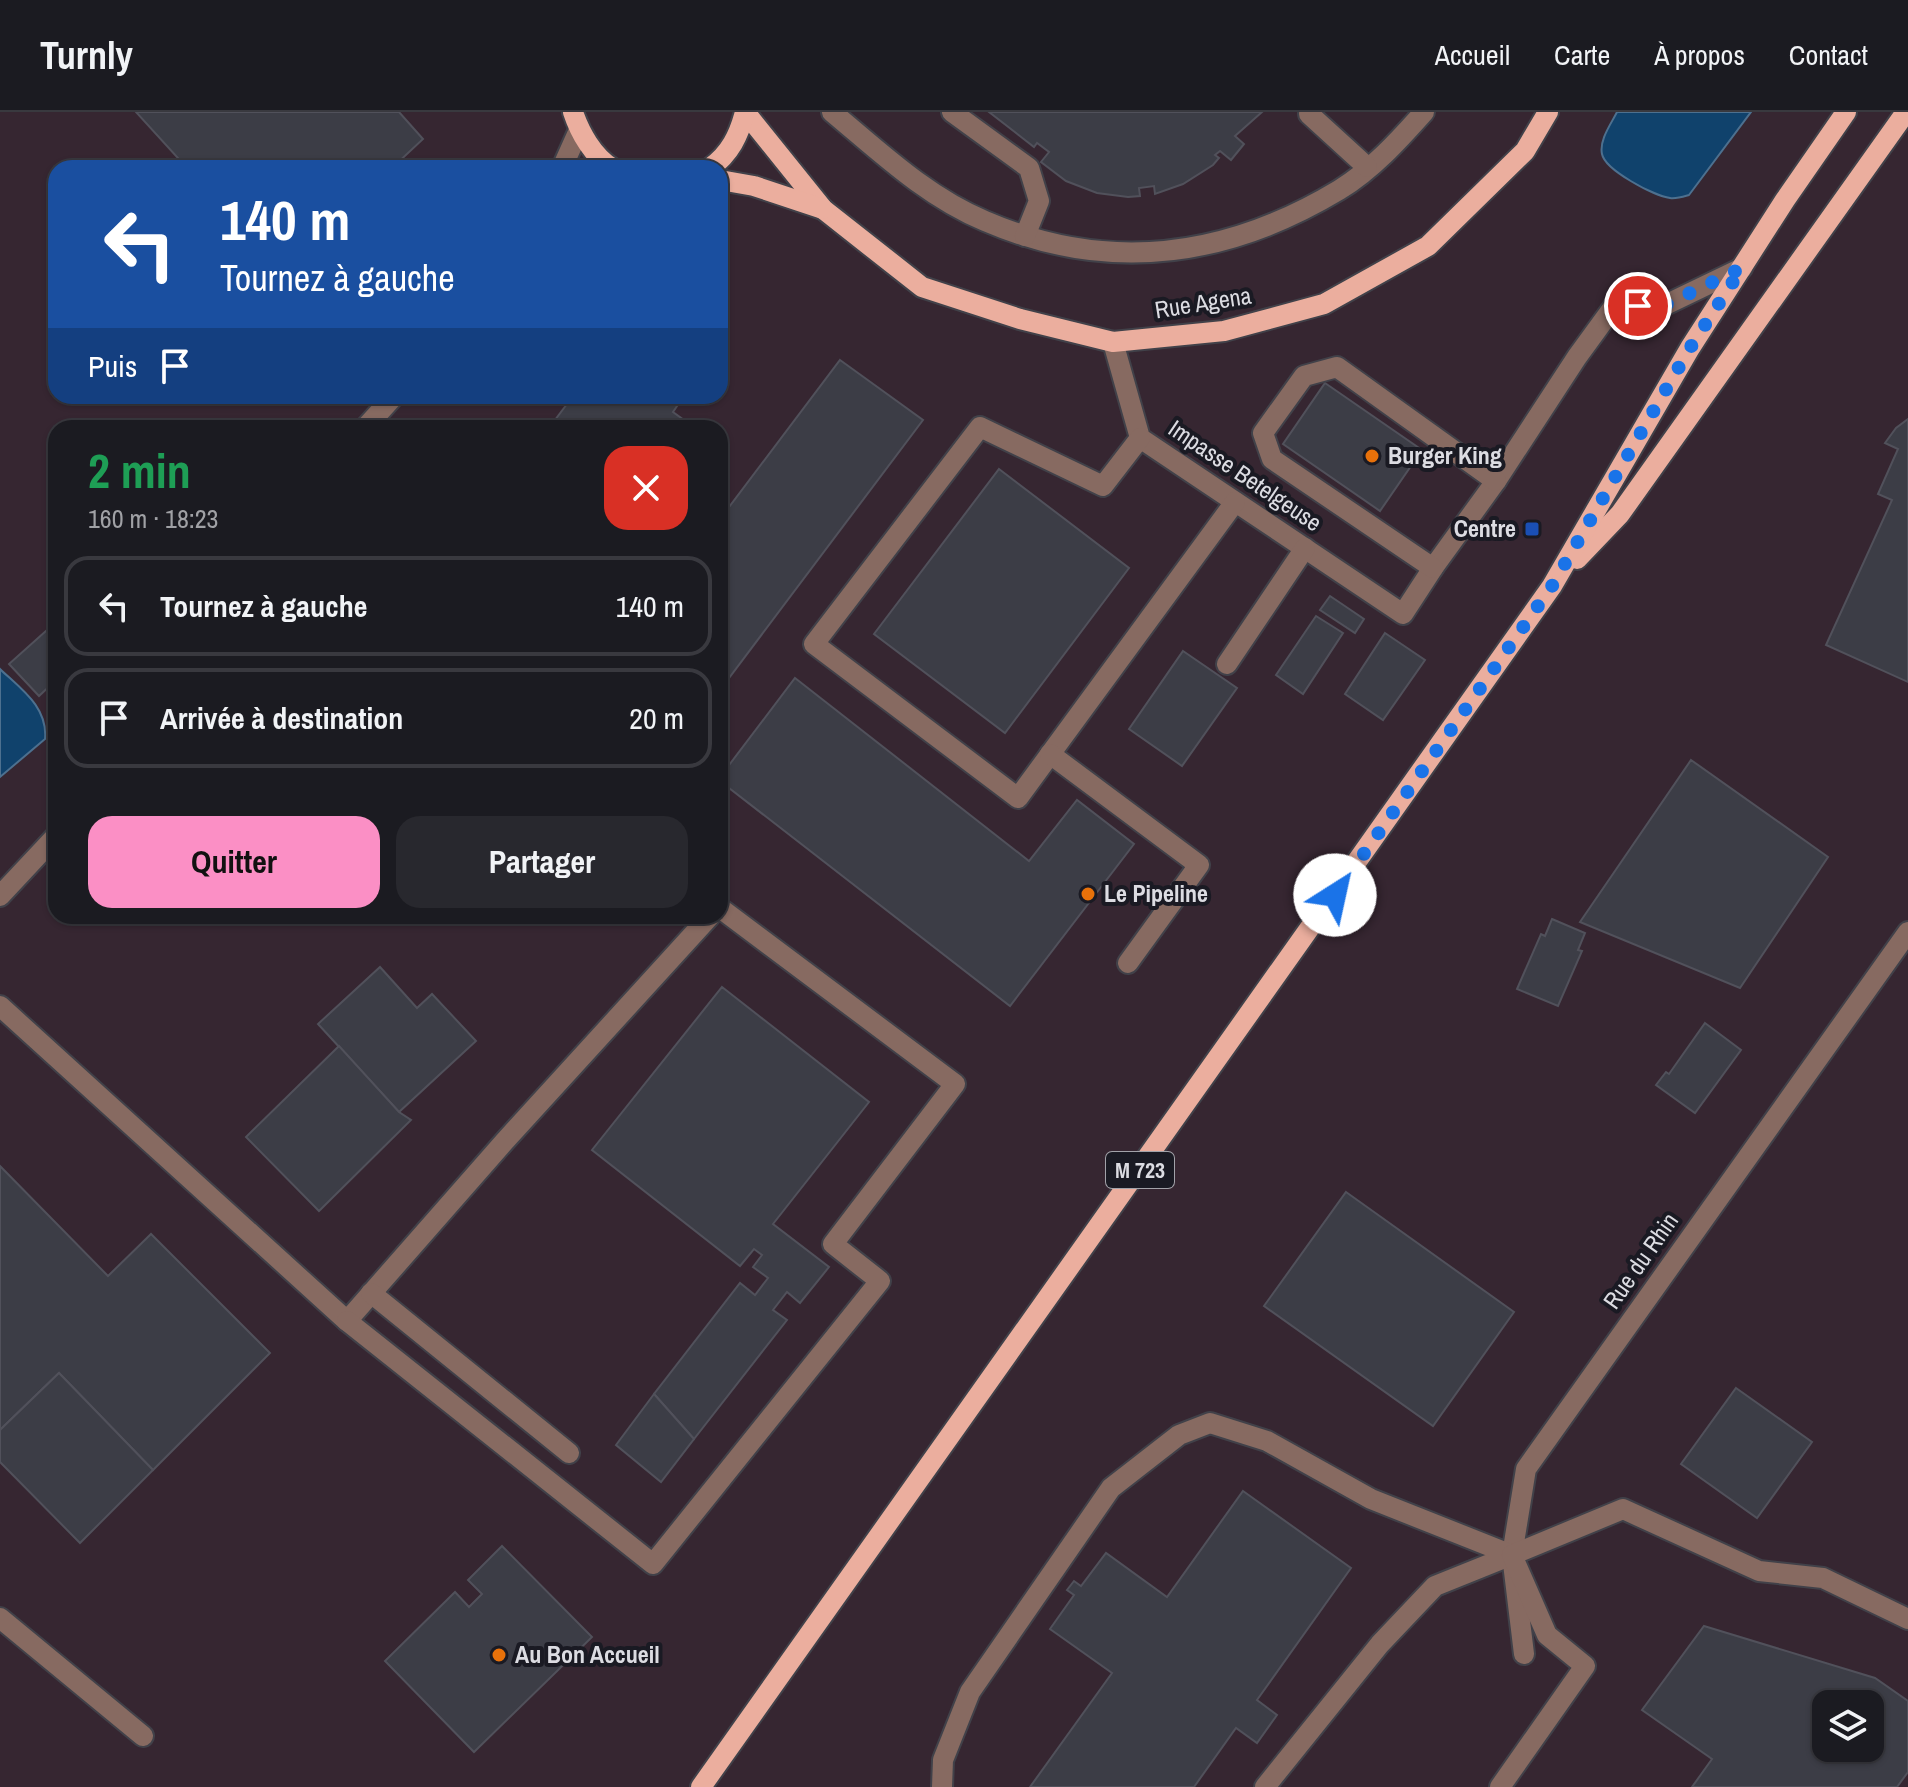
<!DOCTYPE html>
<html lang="fr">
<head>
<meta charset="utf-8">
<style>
	body { margin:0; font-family:"Archivo Narrow",sans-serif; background:#28282e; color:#f1f3f6; height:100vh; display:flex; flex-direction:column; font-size:30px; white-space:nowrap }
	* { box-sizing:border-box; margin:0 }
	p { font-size:26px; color:#a0a1a5 }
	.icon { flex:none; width:44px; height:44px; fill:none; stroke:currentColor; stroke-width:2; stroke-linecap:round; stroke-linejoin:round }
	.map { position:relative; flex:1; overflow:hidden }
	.side { position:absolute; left:48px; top:308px; width:680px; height:504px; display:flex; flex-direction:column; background:#1b1b21; border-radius:24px; box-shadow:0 2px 6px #0004,0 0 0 2px #39393f }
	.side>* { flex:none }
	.guide { position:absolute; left:48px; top:48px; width:680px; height:244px; border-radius:24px; box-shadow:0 2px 6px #0004,0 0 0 2px #39393f; background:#1a4fa0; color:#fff; overflow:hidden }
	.fabs { position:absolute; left:1812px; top:1578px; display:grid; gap:16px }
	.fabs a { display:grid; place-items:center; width:72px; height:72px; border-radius:16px; background:#1b1b21; box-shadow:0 2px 6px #0004,0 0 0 2px #39393f; font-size:40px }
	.pin { position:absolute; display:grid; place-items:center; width:68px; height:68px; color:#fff; margin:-34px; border:4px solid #fff; border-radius:50%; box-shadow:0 2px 8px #0007 }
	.me { position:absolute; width:88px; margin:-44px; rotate:35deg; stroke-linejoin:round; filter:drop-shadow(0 0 6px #0008) }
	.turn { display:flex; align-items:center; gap:28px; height:168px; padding:0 40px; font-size:36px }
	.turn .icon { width:104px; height:104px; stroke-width:2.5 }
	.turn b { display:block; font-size:56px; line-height:68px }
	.then { display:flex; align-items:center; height:76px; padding:0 40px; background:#0003; gap:16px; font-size:30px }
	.round { display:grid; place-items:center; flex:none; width:84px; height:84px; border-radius:24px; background:#28282e }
	.head { display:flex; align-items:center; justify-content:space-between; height:136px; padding:0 40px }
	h1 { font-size:48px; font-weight:800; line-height:60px; color:#1e9e55 }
	.cta { display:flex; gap:16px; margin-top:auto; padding:16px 40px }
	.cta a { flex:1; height:92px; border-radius:24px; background:#fb8fc5; color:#111; font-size:32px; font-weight:800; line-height:92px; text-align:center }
	.cta a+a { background:#28282e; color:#f1f3f6 }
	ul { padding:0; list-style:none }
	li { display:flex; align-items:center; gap:24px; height:100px; margin:0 16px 12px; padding:0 24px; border:4px solid #39393f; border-radius:24px }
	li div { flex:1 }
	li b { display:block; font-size:30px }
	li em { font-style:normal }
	header { display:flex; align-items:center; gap:48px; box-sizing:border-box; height:112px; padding:0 40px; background:#1b1b21; border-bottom:2px solid #39393f }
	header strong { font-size:38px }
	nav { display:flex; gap:44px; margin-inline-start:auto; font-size:28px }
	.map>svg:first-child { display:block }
</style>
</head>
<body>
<header>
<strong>Turnly</strong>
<nav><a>Accueil</a><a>Carte</a><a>À propos</a><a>Contact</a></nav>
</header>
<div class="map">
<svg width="1908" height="1675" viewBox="0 0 1908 1675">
	<rect width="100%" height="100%" fill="#24242c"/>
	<!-- industrial -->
	<path fill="#362631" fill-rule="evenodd" d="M 0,0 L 1908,0 L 1908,1675 L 0,1675 ZM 56,56 L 720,56 L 720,284 L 56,284 ZM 56,316 L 720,316 L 720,804 L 56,804 ZM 1826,1592 L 1870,1592 L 1870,1636 L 1826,1636 Z"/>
	<!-- water -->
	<g fill="#10426c" stroke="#4d708f" stroke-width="2">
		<path d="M 1617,0 L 1751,0 L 1689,83 C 1682,85 1676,87 1670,86 C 1654,84 1605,58 1602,42 C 1599,28 1611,12 1617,0 Z"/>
		<path d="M 0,557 C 21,577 48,595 45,627 L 0,665 Z"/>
	</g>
	<!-- building -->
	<g fill="#3c3d46" stroke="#51515b" stroke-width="2" fill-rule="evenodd">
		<polygon points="136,0 399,0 423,27 392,56 187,56"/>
		<polygon points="989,0 1262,0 1235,24 1244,32 1231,48 1220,39 1215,43 1219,46 1213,53 1183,72 1155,82 1154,74 1139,76 1140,84 1128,85 1097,81 1066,69 1041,50 1049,40 1037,31 1034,35"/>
		<polygon points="840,248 923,308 720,578 720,407"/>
		<polygon points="1325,271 1422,338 1380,399 1283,332"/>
		<polygon points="573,284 684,284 673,300 695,316 549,316"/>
		<polygon points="1908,307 1908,570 1826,533 1892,388 1878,382 1898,337 1885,331 1896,316"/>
		<polygon points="999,357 1129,456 1005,621 874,522"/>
		<polygon points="1330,484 1364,507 1355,521 1320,498"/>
		<polygon points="1316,504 1343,521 1303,582 1276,563"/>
		<polygon points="56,510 56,568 39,584 9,552"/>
		<polygon points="1385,521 1425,548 1383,608 1345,582"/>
		<polygon points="1183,539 1237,576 1182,654 1129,617"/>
		<polygon points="795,566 1029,749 1077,688 1134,732 1010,894 720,669 720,665"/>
		<polygon points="1691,648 1828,745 1740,876 1580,810"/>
		<polygon points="1552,807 1585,821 1578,838 1582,839 1558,894 1517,877 1541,822 1545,824"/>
		<polygon points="380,855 417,896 432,882 476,929 399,1000 318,912"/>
		<polygon points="722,875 869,990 773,1112 829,1155 800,1191 787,1180 773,1198 787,1208 694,1327 654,1282 740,1171 755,1183 768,1166 753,1155 762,1143 754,1137 740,1154 592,1038"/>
		<polygon points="1705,911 1741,938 1695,1001 1656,973 1666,960 1669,962"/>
		<polygon points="339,934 399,1000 411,1008 319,1099 246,1025"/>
		<polygon points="0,1054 108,1164 151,1122 270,1241 153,1358 59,1261 0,1318"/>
		<polygon points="1346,1080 1514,1200 1433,1314 1264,1194"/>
		<polygon points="59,1261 153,1358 80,1431 0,1350 0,1318"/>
		<polygon points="1736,1276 1812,1330 1757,1406 1681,1352"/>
		<polygon points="654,1282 694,1327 661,1370 616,1333"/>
		<polygon points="1243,1379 1351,1456 1257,1588 1277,1603 1257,1631 1236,1616 1194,1675 1030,1675 1112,1561 1050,1517 1074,1483 1067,1478 1074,1469 1081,1474 1106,1441 1167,1485"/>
		<polygon points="502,1434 592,1525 474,1640 385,1549 455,1480 469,1495 482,1482 468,1468"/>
		<path d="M 1704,1514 L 1875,1566 L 1908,1589 L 1908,1660 L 1897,1675 L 1692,1675 L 1712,1647 L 1642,1598 ZM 1826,1592 L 1870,1592 L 1870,1636 L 1826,1636 Z"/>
	</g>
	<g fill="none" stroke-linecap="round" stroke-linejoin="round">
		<defs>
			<g id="minor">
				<path d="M 832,0 C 880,40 927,85 985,109 C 1108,162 1226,146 1339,78 C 1372,58 1399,28 1424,0"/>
				<polyline points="952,0 1029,56 1039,89 1025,124"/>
				<polyline points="1311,0 1309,2 1367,55"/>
				<polyline points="562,56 579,18"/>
				<polyline points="1615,193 1661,195 1742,156"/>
				<polyline points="1113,230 1140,326 1403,502 1433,456 1496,369 1577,245 1628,175"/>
				<polyline points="365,316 394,284"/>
				<polyline points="1140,326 1103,374 980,315 814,532 1018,686 1235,390"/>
				<polyline points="1433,456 1272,347 1263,321 1304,264 1337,255 1496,369"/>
				<polyline points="1227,552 1305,436"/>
				<polyline points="1050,642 1199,753 1128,851"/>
				<polyline points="0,784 56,724"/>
				<polyline points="0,894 347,1209 504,1030 710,804"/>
				<polyline points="371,1181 569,1341"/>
				<polyline points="347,1209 653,1452 880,1169 833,1132 955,972 720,796"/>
				<polyline points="0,1506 143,1624"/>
				<polyline points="1524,1542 1512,1443 1526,1357 1908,820"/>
				<polyline points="942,1675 943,1648 970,1580 1111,1376 1179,1323 1210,1311 1267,1329 1371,1387 1512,1443 1435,1474 1380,1532 1265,1675"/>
				<polyline points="1500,1675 1585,1554 1547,1523 1512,1443 1623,1397 1759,1459 1823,1466 1908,1507"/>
			</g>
			<g id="major">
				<path d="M 573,0 C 580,21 593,44 612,56"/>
				<polyline points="745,0 823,97 922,175 1020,207 1113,230 1224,219 1324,192 1428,134 1525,39 1548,0"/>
				<path d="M 710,56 C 730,42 739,23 745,0"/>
				<polyline points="720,68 754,74 823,97"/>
				<polyline points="1577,447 1620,402 1906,0"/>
				<polyline points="701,1675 1552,474 1690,236 1785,88 1846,0"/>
			</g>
		</defs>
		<!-- minor casing -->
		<use href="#minor" stroke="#414149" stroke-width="24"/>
		<!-- major casing -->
		<use href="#major" stroke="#414149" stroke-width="24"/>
		<!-- minor -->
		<use href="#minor" stroke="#876a61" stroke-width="20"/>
		<!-- major -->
		<use href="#major" stroke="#ebae9e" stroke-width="20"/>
	</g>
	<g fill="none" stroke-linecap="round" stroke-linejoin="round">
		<!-- route -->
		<polyline stroke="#1a73e8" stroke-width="14" stroke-dasharray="0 25.2" points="1335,783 1552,474 1690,236 1742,156 1661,195 1638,194"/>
	</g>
	<!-- markers -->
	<g fill="#e8710a" stroke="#1a1a23" stroke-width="3">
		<circle cx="1372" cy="344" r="8"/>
		<circle cx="1088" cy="782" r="8"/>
		<circle cx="499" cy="1543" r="8"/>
	</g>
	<rect fill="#1a4fb4" stroke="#1a1a23" stroke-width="3" x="1524" y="409" width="16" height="16" rx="4"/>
	<g text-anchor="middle" stroke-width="8" stroke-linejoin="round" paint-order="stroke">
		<!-- shield labels -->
		<rect fill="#1a1a23" stroke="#a2a2a9" stroke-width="2" x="1106" y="1040" width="68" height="36" rx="6"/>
		<g font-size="22" font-weight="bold" fill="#dcdce2">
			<text x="1140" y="1066">M 723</text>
		</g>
		<!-- street labels -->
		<g font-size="24" fill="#dcdce2" stroke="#1a1a23">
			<text transform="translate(1203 191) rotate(-9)" y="8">Rue Agena</text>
			<text transform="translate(1245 364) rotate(34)" y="8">Impasse Betelgeuse</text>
			<text transform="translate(1641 1149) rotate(-55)" y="8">Rue du Rhin</text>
		</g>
		<!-- poi labels -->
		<g font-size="24" font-weight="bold" fill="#dcdce2" stroke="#1a1a23" text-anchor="start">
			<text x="1388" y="352">Burger King</text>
			<text x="1516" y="425" text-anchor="end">Centre</text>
			<text x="1104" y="790">Le Pipeline</text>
			<text x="515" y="1551">Au Bon Accueil</text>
		</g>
	</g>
</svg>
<div class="fabs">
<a><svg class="icon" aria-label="layers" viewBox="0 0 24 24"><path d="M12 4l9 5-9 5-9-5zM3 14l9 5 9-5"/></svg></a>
</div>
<div class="pin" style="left:1638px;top:194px;background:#d93025"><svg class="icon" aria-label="arrive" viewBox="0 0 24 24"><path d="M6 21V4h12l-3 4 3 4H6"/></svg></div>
<svg class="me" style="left:1335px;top:783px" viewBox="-20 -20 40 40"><circle r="19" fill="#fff"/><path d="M0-13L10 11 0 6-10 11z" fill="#1a73e8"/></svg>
<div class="guide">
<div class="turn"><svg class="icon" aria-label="left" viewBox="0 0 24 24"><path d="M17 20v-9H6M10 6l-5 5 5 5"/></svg><div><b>140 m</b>Tournez à gauche</div></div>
<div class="then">Puis<svg class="icon" aria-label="arrive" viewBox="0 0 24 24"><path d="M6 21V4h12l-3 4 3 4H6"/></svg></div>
</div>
<section class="side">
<div class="head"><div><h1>2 min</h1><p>160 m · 18:23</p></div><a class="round" style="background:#d93025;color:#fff"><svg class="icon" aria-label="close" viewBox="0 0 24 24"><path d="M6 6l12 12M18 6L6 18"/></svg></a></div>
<ul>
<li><svg class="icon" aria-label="left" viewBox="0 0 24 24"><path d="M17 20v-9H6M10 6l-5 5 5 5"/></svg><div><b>Tournez à gauche</b></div><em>140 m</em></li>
<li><svg class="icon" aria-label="arrive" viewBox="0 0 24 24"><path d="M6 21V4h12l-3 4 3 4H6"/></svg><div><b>Arrivée à destination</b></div><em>20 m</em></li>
</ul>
<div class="cta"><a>Quitter</a><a>Partager</a></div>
</section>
</div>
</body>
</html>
